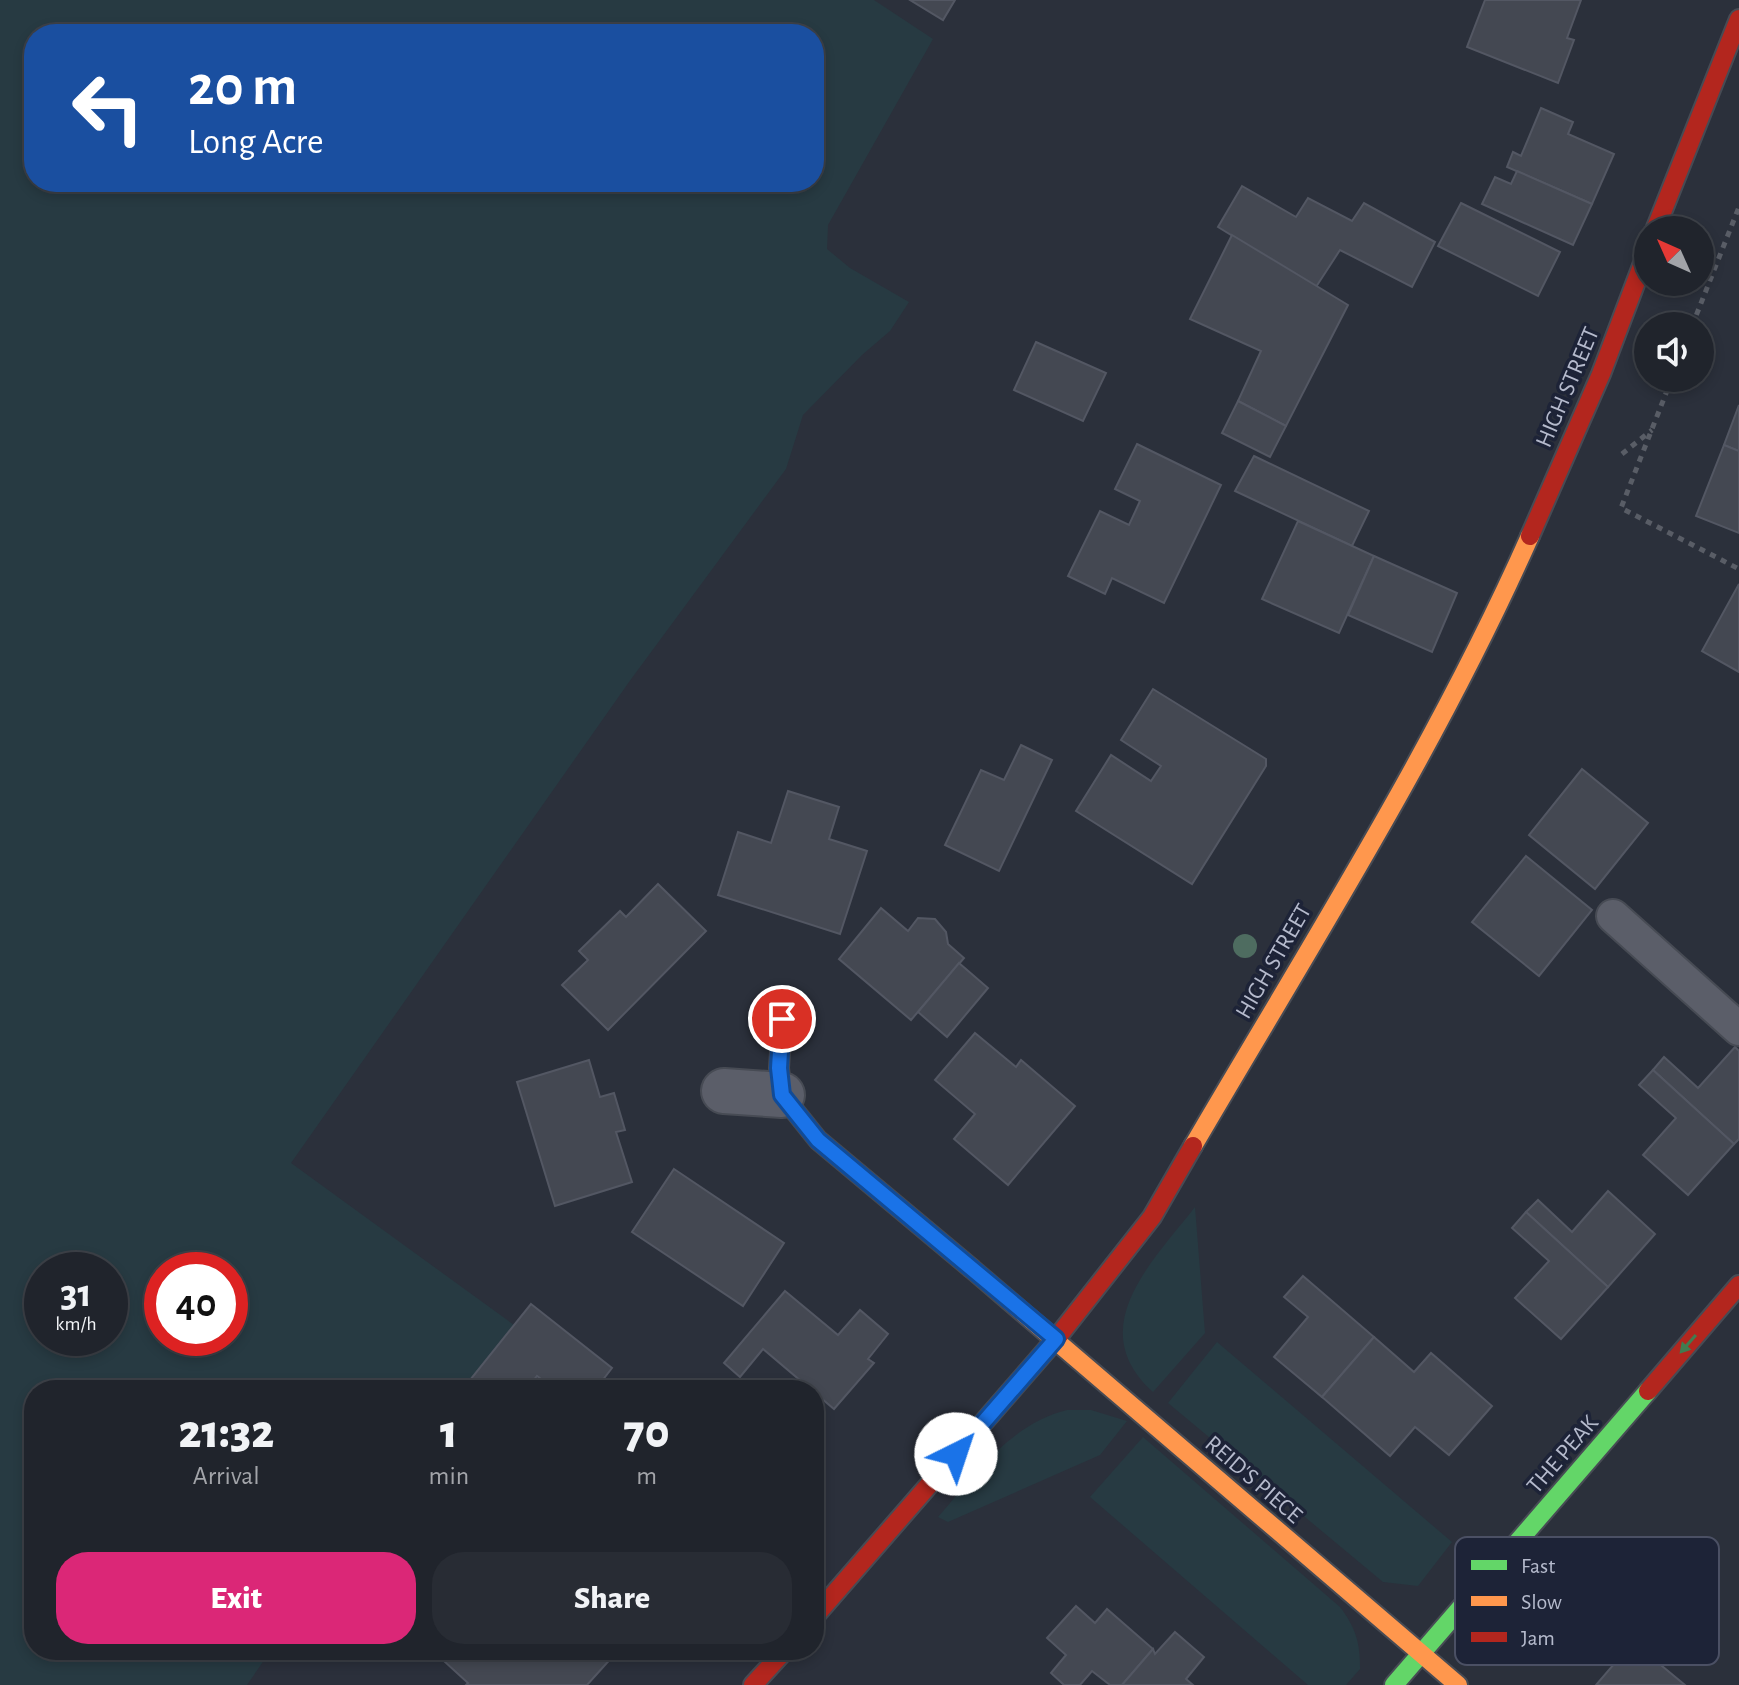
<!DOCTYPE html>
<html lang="en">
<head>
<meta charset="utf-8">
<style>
	body { margin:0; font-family:"Alegreya Sans",sans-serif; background:#282c34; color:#f1f3f6; height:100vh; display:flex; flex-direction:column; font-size:30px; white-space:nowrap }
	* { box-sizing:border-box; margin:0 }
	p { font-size:26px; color:#a2a4a9 }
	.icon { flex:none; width:44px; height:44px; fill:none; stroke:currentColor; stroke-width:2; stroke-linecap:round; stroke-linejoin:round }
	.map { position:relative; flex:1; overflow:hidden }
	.drawer { position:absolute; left:24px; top:1380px; width:800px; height:280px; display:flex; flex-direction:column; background:#20242c; border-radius:32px; box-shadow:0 4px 12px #0003,0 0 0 2px #3d4148 }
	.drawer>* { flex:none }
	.top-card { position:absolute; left:24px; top:24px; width:800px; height:168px; border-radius:32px; box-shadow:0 4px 12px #0003,0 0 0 2px #3d4148; background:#1a4fa0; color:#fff; overflow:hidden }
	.needle { width:52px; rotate:315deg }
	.tools { position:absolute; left:1634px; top:216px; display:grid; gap:16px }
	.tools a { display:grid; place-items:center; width:80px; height:80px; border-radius:50%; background:#20242c; box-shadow:0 4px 12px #0003,0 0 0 2px #3d4148; font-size:40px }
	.speed { position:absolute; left:24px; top:1252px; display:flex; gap:16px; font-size:40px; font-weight:700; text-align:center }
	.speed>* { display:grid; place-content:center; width:104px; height:104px; border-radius:50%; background:#20242c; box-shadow:0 4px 12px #0003,0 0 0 2px #3d4148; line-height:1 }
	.speed small { font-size:20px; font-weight:400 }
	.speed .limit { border:12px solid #d22; background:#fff; color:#111 }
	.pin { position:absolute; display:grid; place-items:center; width:68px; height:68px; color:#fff; margin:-34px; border:4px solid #fff; border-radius:50%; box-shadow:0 2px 8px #0007 }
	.me { position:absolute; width:88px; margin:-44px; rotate:41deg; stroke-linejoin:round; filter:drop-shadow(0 0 6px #0008) }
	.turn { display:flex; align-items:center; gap:28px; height:168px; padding:0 32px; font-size:36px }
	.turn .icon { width:104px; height:104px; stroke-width:2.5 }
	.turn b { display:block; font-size:56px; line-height:68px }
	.eta { display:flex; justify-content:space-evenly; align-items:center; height:136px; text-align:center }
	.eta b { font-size:48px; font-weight:800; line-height:56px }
	.primary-button { display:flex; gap:16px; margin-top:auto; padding:16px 32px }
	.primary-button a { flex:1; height:92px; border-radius:32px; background:#db2777; color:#fff; font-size:32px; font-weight:800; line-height:92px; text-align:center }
	.primary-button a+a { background:#282c34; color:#f1f3f6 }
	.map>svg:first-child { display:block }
</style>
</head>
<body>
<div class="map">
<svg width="1739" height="1685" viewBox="0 0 1739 1685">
	<rect width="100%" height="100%" fill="#2b303b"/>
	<!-- green -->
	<g fill="#273a42" fill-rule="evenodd">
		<path d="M 0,0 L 874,0 L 933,39 L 828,225 L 827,249 L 850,268 L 909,302 L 890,331 L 862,355 L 803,415 L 786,469 L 629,682 L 291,1163 L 514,1325 L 462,1390 L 34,1390 L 34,1650 L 271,1650 L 247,1685 L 0,1685 ZM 34,34 L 814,34 L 814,182 L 34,182 ZM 42,1270 L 110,1270 L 110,1338 L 42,1338 ZM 162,1270 L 230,1270 L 230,1338 L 162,1338 Z"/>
		<path d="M 1195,1207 L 1205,1333 L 1153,1392 C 1082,1328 1153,1261 1195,1207 Z"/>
		<polygon points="1217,1342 1452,1542 1418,1586 1383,1582 1168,1403"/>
		<path d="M 1067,1410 L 1091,1410 L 1127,1421 L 1100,1455 L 948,1522 L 938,1517 C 975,1475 1010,1424 1067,1410 Z"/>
		<path d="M 1143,1437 L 1340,1607 C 1356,1628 1360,1643 1360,1669 L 1346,1685 L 1308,1685 L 1090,1497 Z"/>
	</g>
	<!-- building -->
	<g fill="#444852" stroke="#535763" stroke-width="2">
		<polygon points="910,0 955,0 943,20"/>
		<polygon points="1485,0 1581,0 1567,38 1574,40 1558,83 1467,47"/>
		<polygon points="1541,108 1573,122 1568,134 1614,154 1592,204 1507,167 1513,152 1521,156"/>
		<polygon points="1517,171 1592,204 1573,245 1482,204 1495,177 1511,184"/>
		<polygon points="1242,186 1296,217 1308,198 1352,221 1364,203 1435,242 1412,287 1340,250 1316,287 1218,227"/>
		<polygon points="1461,203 1560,252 1538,296 1438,246"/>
		<polygon points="1232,235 1348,305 1286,426 1238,401 1261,351 1190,319"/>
		<polygon points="1036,342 1106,373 1083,421 1014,390"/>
		<polygon points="1238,401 1286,426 1270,457 1222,433"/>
		<polygon points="1739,405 1739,451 1724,445"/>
		<polygon points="1137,444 1221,485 1164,603 1112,578 1105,594 1068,576 1100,511 1129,525 1140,501 1115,489"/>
		<polygon points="1724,445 1739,451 1739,533 1696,516"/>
		<polygon points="1254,456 1369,511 1352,546 1235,491"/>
		<polygon points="1298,521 1374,556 1339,633 1262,599"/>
		<polygon points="1374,556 1457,593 1432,652 1348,615"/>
		<polygon points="1739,584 1739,672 1702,651"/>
		<polygon points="1153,689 1266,759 1266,766 1192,884 1076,811 1111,755 1151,781 1161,766 1121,740"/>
		<polygon points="1021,745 1052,760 999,871 945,845 981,770 1004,780"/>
		<polygon points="1582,769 1648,823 1595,889 1529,835"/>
		<polygon points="788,791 839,807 829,839 867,851 840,934 718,895 738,832 771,843"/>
		<polygon points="1526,856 1592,910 1539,976 1472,922"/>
		<polygon points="658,884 706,931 608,1030 562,985 588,960 579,951 620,911 626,917"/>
		<polygon points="881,908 908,931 918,918 935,919 946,932 948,944 964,958 911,1020 839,959"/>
		<polygon points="959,963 988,988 947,1037 918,1012"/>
		<polygon points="975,1033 1016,1067 1021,1060 1075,1106 1008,1185 954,1139 975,1114 935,1080"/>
		<polygon points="1735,1047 1739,1051 1739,1139 1734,1144 1653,1070 1664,1057 1698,1088"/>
		<polygon points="589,1060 600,1097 614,1093 625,1130 616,1132 632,1182 555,1206 517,1082"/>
		<polygon points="1653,1070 1734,1144 1688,1195 1643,1155 1676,1118 1639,1085"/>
		<polygon points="674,1169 784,1243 743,1306 632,1232"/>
		<polygon points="1608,1191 1655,1234 1608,1287 1526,1212 1538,1200 1572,1232"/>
		<polygon points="1526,1212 1608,1287 1561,1339 1515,1298 1549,1261 1512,1228"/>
		<polygon points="1303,1276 1374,1337 1322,1397 1274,1357 1308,1317 1284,1297"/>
		<polygon points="785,1291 838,1335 860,1310 888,1334 868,1359 874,1363 834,1409 763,1349 740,1377 724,1363"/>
		<polygon points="531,1304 612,1368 595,1390 555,1390 537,1376 526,1390 462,1390"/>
		<polygon points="1374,1337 1414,1372 1431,1353 1492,1406 1449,1455 1415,1427 1390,1456 1322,1397"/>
		<polygon points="1076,1606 1095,1623 1107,1609 1153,1649 1122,1685 1110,1685 1092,1671 1080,1685 1064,1685 1051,1673 1066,1655 1047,1638"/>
		<polygon points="1175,1632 1204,1657 1186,1679 1193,1685 1122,1685 1153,1649 1155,1654"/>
		<polygon points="1633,1642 1685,1685 1596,1685"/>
		<polygon points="456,1650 608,1650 614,1655 587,1685 466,1685 468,1683 445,1662"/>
	</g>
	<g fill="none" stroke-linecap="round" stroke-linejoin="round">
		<defs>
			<polyline id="lane" points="1613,916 1739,1029"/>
			<polyline id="street" points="724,1091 782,1095"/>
			<polyline id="fast" points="1394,1685 1648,1391"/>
			<g id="slow">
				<path d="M 1193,1146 C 1310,946 1436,748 1530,536"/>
				<polyline points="971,1268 1458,1685"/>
			</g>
			<g id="jam">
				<polyline points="1655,230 1739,19"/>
				<polyline points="1530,536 1601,374 1648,250"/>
				<polyline points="782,1019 779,1068 782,1095 818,1140 971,1268"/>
				<polyline points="1648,1391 1739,1285"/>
				<polyline points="814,1617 1056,1339 1152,1217 1193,1146"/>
				<polyline points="753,1685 785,1650"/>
			</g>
		</defs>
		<!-- lane casing -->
		<use href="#lane" stroke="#474b54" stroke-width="36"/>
		<!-- street casing -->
		<use href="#street" stroke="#474b54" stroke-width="48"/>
		<!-- fast casing -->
		<use href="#fast" stroke="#474b54" stroke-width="22"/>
		<!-- slow casing -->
		<use href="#slow" stroke="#474b54" stroke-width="22"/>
		<!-- jam casing -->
		<use href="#jam" stroke="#474b54" stroke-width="22"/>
		<!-- path -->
		<g stroke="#595d66" stroke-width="5" stroke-dasharray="6 6" stroke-linecap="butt">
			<polyline points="1692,326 1739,207"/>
			<polyline points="1672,378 1621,508 1739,569"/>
			<polyline points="1622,454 1652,430"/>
		</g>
		<!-- lane -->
		<use href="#lane" stroke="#5b5e69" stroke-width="32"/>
		<!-- street -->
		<use href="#street" stroke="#5b5e69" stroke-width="44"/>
		<!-- fast -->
		<use href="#fast" stroke="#63d668" stroke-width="18"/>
		<!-- slow -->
		<use href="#slow" stroke="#ff974d" stroke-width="18"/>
		<!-- jam -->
		<use href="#jam" stroke="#b3261e" stroke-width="18"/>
	</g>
	<!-- trees -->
	<circle fill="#4e6c60" cx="1245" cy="946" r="12"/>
	<!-- one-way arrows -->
	<defs><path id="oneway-solid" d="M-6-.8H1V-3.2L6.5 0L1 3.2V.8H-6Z" transform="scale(2)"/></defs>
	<use fill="#407c50" href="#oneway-solid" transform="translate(1688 1344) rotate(131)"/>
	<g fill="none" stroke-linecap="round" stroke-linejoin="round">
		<defs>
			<polyline id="route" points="782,1019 779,1068 782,1095 818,1140 1056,1339 956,1454"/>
		</defs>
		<!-- route casing -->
		<use href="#route" stroke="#114b97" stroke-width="20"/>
		<!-- route -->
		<use href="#route" stroke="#1a73e8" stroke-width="14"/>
	</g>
	<g text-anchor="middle" stroke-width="7" stroke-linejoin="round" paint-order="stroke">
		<!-- street labels -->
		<g font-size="24" fill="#b5bacc" stroke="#1d2337">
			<text transform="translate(1567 387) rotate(-67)" y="8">HIGH STREET</text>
			<text transform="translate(1273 961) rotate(-60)" y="8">HIGH STREET</text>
			<text transform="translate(1562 1454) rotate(-49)" y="8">THE PEAK</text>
			<text transform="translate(1254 1479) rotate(41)" y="8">REID'S PIECE</text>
		</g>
	</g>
	<!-- legend -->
	<rect x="1455" y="1537" width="264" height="128" rx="12" fill="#1d2337" stroke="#4b5064" stroke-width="2"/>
	<rect x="1471" y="1560" width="36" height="10" fill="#63d668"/>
	<rect x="1471" y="1596" width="36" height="10" fill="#ff974d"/>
	<rect x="1471" y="1632" width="36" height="10" fill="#b3261e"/>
	<g font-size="22" fill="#b5bacc">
		<text x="1521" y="1573">Fast</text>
		<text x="1521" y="1609">Slow</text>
		<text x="1521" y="1645">Jam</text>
	</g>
</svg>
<div class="tools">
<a><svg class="needle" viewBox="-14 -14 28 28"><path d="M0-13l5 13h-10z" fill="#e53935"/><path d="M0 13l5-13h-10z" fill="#a2a4a9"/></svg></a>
<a><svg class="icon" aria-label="sound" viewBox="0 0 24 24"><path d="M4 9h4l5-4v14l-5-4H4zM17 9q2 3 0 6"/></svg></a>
</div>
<div class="speed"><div>31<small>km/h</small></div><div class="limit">40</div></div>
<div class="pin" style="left:782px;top:1019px;background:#d93025"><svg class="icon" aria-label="arrive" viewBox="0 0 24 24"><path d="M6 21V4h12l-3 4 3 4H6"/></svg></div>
<svg class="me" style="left:956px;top:1454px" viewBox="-20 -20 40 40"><circle r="19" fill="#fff"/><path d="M0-13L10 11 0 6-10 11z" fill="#1a73e8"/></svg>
<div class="top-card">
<div class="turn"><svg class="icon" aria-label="left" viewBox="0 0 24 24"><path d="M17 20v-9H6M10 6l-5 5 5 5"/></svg><div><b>20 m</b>Long Acre</div></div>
</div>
<section class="drawer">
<div class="eta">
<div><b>21:32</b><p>Arrival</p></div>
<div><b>1</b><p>min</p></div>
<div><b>70</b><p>m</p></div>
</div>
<div class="primary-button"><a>Exit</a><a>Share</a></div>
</section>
</div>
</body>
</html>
